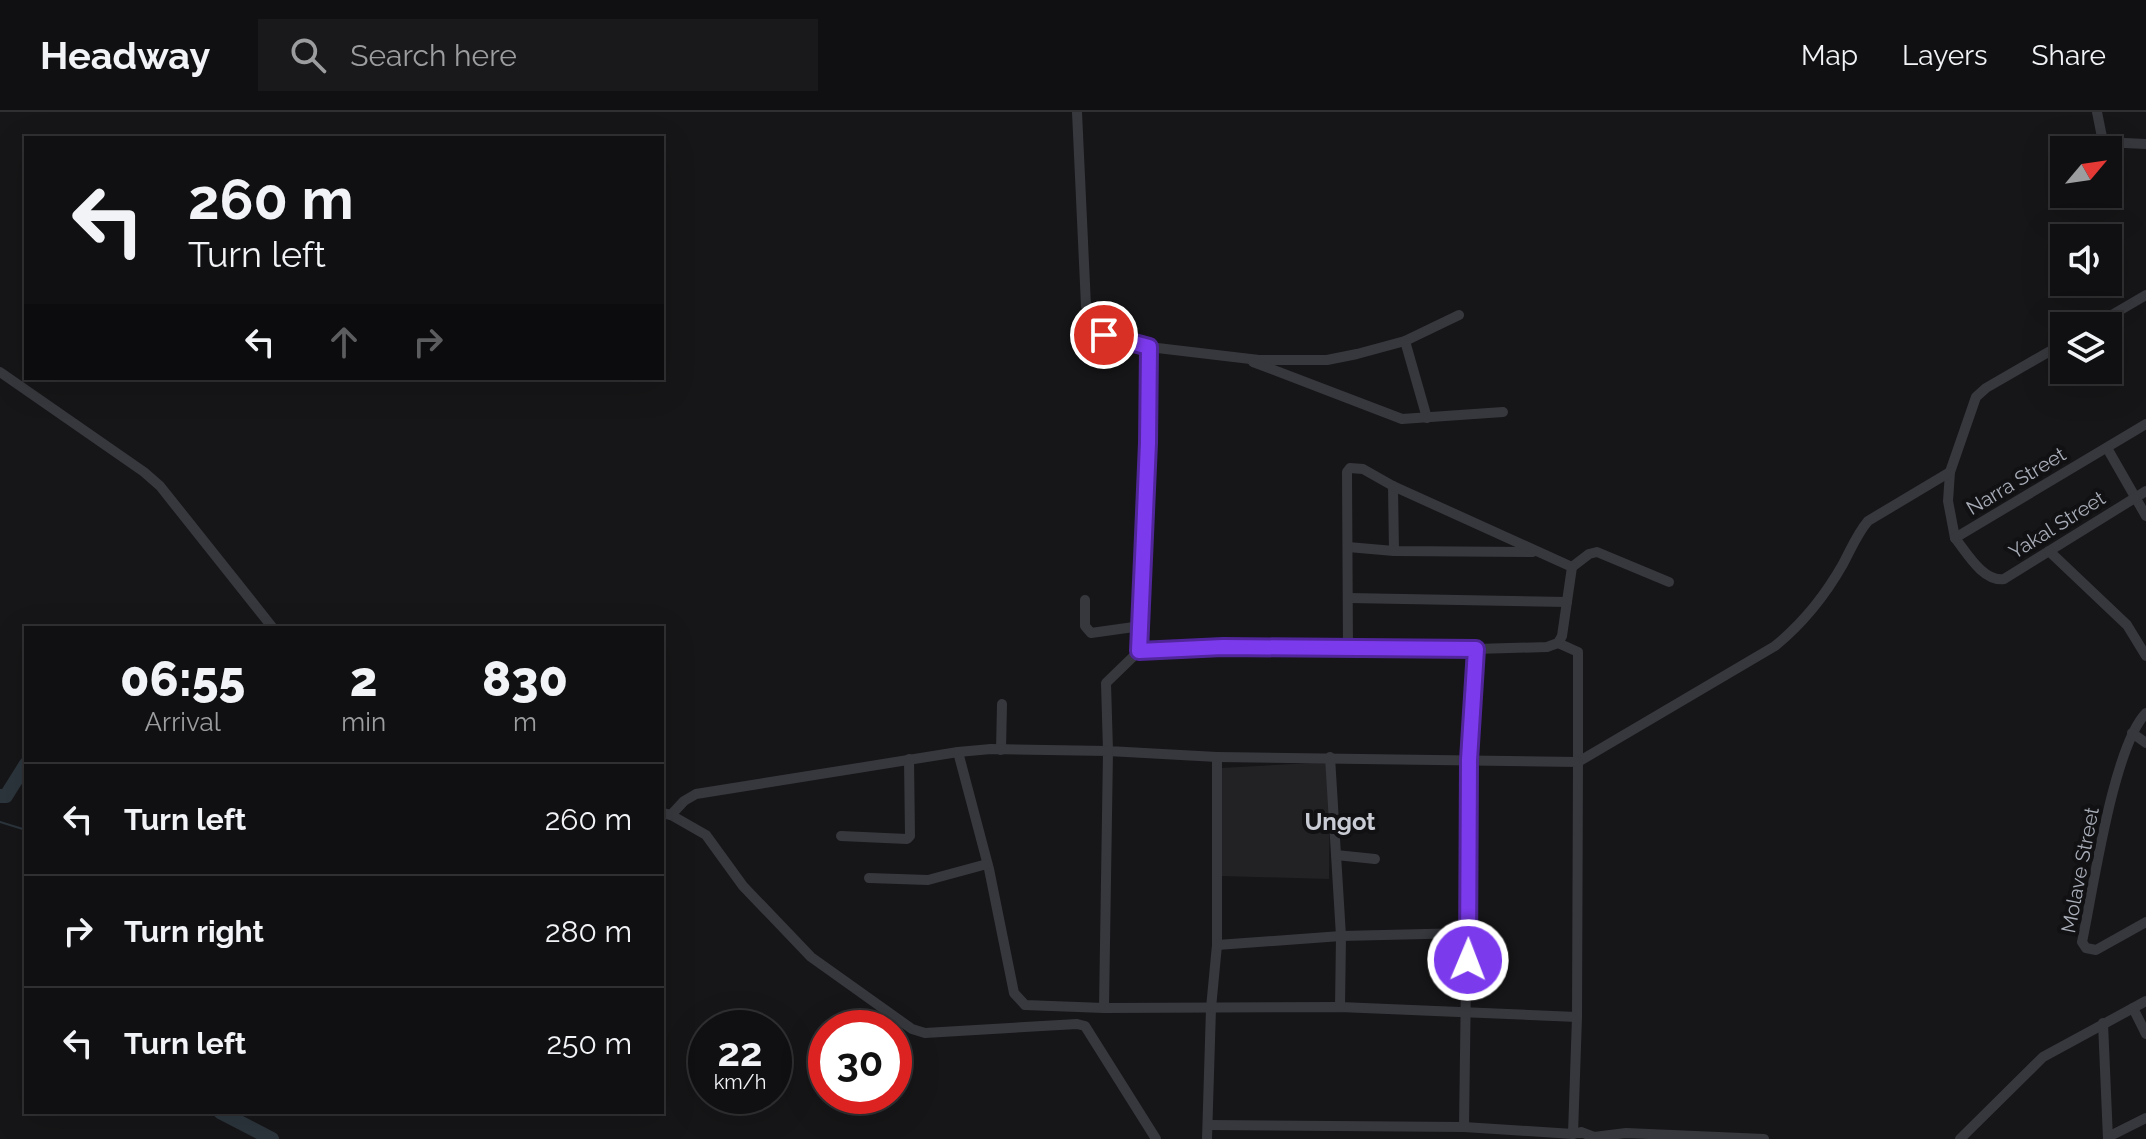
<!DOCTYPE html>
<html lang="en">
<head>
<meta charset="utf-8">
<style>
	body { margin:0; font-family:Raleway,sans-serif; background:#19191b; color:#f1f3f6; height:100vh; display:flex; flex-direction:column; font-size:30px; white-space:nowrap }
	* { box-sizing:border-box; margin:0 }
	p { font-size:26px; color:#9c9d9f }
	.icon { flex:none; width:44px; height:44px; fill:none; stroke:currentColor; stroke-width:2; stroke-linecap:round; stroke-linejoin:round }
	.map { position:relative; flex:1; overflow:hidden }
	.details { position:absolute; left:24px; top:514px; width:640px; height:488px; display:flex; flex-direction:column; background:#101012; border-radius:0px; box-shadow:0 8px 32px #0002,0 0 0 2px #303032 }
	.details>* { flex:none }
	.guide { position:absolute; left:24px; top:24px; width:640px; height:244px; border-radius:0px; box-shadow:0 8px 32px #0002,0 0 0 2px #303032; background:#101012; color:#f1f3f6; overflow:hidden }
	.needle { width:52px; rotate:61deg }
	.buttons { position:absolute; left:2050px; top:24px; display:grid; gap:16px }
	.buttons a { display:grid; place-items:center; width:72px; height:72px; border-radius:0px; background:#101012; box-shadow:0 8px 32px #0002,0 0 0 2px #303032; font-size:40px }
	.speed { position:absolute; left:688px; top:898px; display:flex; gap:16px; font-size:40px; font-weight:700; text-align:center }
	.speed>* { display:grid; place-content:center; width:104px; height:104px; border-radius:50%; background:#101012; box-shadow:0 8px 32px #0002,0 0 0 2px #303032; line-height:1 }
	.speed small { font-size:20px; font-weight:400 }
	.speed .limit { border:12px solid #d22; background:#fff; color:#111 }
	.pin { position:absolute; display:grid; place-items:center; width:68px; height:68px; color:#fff; margin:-34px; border:4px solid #fff; border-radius:50%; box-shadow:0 2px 8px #0007 }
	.me { position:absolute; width:88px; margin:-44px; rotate:1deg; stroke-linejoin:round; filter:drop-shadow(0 0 6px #0008) }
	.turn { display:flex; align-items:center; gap:28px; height:168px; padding:0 32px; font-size:36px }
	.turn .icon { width:104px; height:104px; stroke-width:2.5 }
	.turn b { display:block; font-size:56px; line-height:68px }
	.lanes { display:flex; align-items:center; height:76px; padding:0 32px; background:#0003; justify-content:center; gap:40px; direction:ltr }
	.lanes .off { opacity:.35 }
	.eta { display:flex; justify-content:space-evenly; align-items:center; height:136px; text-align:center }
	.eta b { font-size:48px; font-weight:800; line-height:56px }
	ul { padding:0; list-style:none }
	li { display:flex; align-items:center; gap:24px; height:112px; padding:0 32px; border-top:2px solid #303032 }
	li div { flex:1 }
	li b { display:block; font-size:30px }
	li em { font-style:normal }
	header { display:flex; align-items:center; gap:48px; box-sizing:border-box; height:112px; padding:0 40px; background:#101012; border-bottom:2px solid #303032 }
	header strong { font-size:38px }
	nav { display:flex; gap:44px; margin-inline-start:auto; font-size:28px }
	.search { width:560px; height:72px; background:#19191b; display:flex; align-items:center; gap:20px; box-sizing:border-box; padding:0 28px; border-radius:0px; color:#9c9d9f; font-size:30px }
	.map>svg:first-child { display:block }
</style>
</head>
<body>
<header>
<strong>Headway</strong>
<div class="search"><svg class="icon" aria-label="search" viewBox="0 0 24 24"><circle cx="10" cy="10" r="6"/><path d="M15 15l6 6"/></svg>Search here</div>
<nav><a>Map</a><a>Layers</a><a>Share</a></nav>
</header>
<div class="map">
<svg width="2146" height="1027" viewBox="0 0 2146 1027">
	<rect width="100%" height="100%" fill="#161618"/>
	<!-- built -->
	<polygon fill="#222225" points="1330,650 1329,767 1221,764 1221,656"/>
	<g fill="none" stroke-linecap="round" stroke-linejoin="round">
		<!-- stream -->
		<polyline stroke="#2c353c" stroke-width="2" points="0,710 26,718"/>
		<!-- river -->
		<g stroke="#2c353c" stroke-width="14">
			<polyline points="0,684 6,684 26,652"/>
			<polyline points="220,1000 272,1027"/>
		</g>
		<!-- minor -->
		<g stroke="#37383d" stroke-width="10">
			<polyline points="1077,0 1086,194 1093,213 1104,223 1149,235 1259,248 1327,248 1357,242 1405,229 1459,203"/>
			<polyline points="2097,0 2103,30 2146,32"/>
			<polyline points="2093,214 2146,183"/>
			<polyline points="1405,229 1427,306"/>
			<polyline points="1149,235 1148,331 1139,539 1106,571 1108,639 1217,645 1217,833 1211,896 1207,1027"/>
			<polyline points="1253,250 1402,307 1503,300"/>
			<polyline points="0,260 144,360 160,374 273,516"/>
			<polyline points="2107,336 2146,404"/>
			<polyline points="1393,374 1394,439"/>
			<polyline points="1955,426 1948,389 1950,360 1976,285 1986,276 2064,231"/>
			<path d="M 1955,426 C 1967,441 1983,470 2004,467 L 2146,379"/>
			<polyline points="1955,426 2146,312"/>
			<polyline points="1348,435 1394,439 1533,440"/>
			<polyline points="2049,439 2127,513 2146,544"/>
			<polyline points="1572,455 1589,442 1597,440 1669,470"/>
			<polyline points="1349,486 1567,490"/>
			<polyline points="1085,488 1085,514 1091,521 1141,514"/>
			<polyline points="1558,531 1578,540 1578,650"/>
			<polyline points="1348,537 1347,360 1350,356 1363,357 1393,374 1572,455"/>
			<polyline points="1139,539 1223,535 1476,537 1547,535 1558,531 1562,524 1572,455"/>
			<path d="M 2146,601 C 2113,635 2093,779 2082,830 L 2086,836 L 2096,838 L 2146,810"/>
			<polyline points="2132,621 2146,631"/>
			<polyline points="1001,638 1002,592"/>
			<polyline points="958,640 989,757 1014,881 1025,893 1104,896 1340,895 1577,905"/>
			<polyline points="1330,645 1341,824 1340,895"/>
			<path d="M 1578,650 L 1775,534 C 1802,512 1826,482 1843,452 C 1851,437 1857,422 1868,409 L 1950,360"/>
			<polyline points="662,701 671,703 706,723 743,774 811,845 912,917 925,921 1077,912 1085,914 1156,1027"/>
			<polyline points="671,703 684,689 696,682 958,640 991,637 1108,639 1104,896"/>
			<polyline points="841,724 907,727 910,724 909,647"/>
			<polyline points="1336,743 1375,747"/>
			<polyline points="869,766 928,768 987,752"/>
			<polyline points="1217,833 1341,824 1468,821"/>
			<polyline points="2133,896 2146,922"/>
			<polyline points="2103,911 2108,1027"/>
			<polyline points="1208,1013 1464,1015 1573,1022 1577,905 1578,650 1217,645"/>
			<polyline points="1464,1015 1469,648 1476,537"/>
			<polyline points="1573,1022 1581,1020 1594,1025 1626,1021 1764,1027"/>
			<polyline points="2108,1025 2146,1006"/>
			<polyline points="1960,1027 2043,945 2146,889"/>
		</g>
	</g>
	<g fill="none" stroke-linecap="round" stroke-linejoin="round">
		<defs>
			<polyline id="route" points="1104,223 1149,235 1148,331 1139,539 1223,535 1476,537 1469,648 1468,848"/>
		</defs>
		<!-- route casing -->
		<use href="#route" stroke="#51269a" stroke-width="20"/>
		<!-- route -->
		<use href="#route" stroke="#7c3aed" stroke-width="14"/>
	</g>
	<g text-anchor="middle" stroke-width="8" stroke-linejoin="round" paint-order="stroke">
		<!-- street labels -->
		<g font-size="20" fill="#a8adb8" stroke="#111113">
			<text transform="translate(2016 369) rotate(-31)" y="7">Narra Street</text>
			<text transform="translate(2057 413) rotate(-32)" y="7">Yakal Street</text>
			<text transform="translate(2080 758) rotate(-79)" y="7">Molave Street</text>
		</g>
		<!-- quarter labels -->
		<g font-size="24" font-weight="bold" fill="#c9ccd4" stroke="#111113">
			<text x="1340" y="718">Ungot</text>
		</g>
	</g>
</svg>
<div class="buttons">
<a><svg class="needle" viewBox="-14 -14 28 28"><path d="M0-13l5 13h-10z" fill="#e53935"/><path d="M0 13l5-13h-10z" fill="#9c9d9f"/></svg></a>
<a><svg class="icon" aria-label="sound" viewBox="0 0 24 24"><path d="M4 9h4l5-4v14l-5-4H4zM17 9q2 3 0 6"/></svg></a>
<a><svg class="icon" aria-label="layers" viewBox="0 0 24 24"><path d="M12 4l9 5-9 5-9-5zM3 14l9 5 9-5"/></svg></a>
</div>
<div class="speed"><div>22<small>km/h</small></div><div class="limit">30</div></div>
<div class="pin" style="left:1104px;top:223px;background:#d93025"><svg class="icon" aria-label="arrive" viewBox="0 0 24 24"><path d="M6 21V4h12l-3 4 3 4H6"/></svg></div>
<svg class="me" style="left:1468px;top:848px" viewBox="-20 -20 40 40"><circle r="17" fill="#7c3aed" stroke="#fff" stroke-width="3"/><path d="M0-11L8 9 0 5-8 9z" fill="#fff"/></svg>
<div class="guide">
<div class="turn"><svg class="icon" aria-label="left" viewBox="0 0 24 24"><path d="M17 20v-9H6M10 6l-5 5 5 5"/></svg><div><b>260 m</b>Turn left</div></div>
<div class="lanes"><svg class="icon" aria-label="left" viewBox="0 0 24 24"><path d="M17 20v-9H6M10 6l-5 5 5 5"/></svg><svg class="icon off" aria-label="ahead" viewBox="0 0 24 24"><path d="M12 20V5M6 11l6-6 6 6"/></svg><svg class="icon off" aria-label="right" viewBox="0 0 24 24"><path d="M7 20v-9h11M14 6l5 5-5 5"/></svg></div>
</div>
<section class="details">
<div class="eta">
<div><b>06:55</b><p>Arrival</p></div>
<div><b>2</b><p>min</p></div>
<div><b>830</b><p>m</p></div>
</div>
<ul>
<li><svg class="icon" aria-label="left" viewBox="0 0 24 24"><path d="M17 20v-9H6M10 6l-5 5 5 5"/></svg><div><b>Turn left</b></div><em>260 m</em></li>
<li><svg class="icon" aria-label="right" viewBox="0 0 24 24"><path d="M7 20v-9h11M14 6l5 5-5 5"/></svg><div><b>Turn right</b></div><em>280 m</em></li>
<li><svg class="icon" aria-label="left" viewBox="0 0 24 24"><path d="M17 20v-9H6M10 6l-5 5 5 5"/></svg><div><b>Turn left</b></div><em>250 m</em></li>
</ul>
</section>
</div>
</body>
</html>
